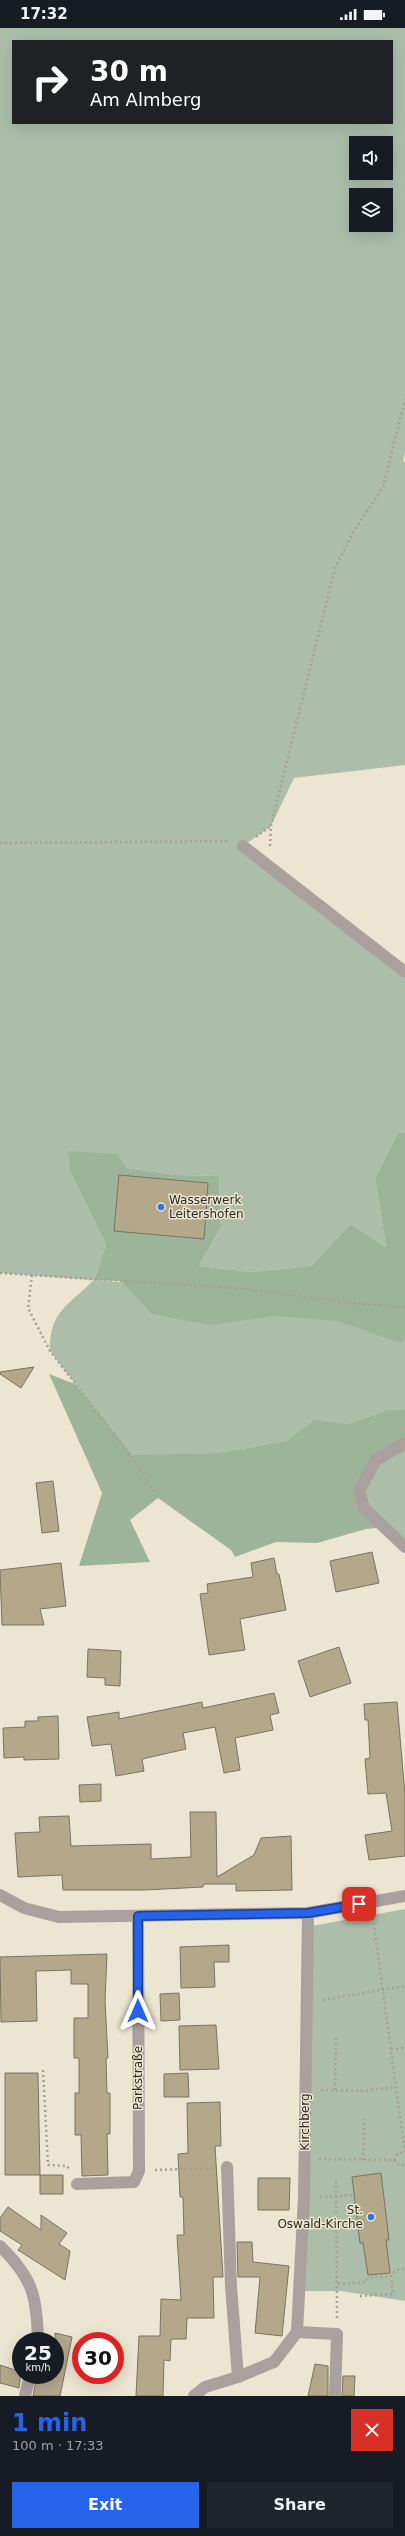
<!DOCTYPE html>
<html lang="en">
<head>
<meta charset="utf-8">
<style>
	body { margin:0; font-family:"DejaVu Sans",sans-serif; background:#20242c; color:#f1f3f6; height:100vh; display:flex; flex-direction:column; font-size:15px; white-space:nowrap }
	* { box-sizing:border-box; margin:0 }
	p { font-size:13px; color:#9ea1a6 }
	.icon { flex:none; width:22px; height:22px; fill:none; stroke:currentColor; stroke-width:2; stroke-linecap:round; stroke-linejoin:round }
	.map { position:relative; height:2368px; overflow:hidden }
	.details { display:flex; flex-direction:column; background:#171b24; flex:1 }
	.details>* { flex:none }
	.top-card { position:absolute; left:12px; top:12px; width:381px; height:84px; border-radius:0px; box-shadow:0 4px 16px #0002; background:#202124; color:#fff; overflow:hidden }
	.tools { position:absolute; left:349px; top:108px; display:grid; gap:8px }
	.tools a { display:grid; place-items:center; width:44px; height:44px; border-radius:0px; background:#171b24; box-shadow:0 4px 16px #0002; font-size:20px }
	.speed { position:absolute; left:12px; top:2304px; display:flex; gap:8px; font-size:20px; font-weight:700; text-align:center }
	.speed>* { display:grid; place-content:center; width:52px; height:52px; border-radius:50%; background:#171b24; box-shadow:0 4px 16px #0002; line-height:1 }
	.speed small { font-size:10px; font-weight:400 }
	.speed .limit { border:6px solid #d22; background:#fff; color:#111 }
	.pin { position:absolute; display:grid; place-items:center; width:34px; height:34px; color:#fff; margin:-17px; border-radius:8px; box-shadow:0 2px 6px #0006 }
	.me { position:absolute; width:44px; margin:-22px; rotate:0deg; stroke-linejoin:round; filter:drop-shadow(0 0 3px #0008) }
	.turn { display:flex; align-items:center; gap:14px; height:84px; padding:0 12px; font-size:18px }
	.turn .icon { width:52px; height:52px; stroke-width:2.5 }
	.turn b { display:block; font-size:28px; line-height:34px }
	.round { display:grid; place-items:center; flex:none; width:42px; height:42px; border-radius:0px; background:#20242c }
	.headline { display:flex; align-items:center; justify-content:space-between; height:68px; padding:0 12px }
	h1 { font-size:24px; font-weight:700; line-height:30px; color:#2563eb }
	.action { display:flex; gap:8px; margin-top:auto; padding:8px 12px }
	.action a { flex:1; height:46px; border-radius:0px; background:#2563eb; color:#fff; font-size:16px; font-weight:700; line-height:46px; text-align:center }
	.action a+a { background:#20242c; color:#f1f3f6 }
	.status { display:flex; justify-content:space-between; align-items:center; height:28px; padding:0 20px; background:#171b24; direction:ltr }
	.status svg { height:11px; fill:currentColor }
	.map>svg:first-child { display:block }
</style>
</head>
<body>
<div class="status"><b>17:32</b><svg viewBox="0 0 49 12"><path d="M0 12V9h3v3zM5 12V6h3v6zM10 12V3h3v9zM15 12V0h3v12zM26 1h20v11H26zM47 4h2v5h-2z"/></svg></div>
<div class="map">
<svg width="405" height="2368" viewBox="0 0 405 2368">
	<rect width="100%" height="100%" fill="#ece5d2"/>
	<!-- green -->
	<g fill="#acbdaa" fill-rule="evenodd">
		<path d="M 0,0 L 405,0 L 405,424 L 403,433 L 405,434 L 405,737 L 294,750 L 271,798 L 243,818 L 405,944 L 405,1105 L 398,1105 L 375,1150 L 386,1219 L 350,1196 L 311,1238 L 252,1244 L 199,1238 L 221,1199 L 219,1148 L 176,1147 L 127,1140 L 118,1126 L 71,1145 L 106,1217 L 94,1252 L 405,1279 L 405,1381 L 387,1382 L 348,1396 L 315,1391 L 286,1413 L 217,1425 L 131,1428 L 50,1323 C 49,1283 69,1277 94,1252 L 0,1245 ZM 13,13 L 392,13 L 392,95 L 13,95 ZM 356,115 L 386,115 L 386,145 L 356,145 ZM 356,167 L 386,167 L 386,197 L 356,197 Z"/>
		<polygon points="405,1415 405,1519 385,1499 359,1463 376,1432"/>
		<polygon points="405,1881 405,2273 341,2263 305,2263 312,1898"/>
	</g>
	<!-- forest -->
	<g fill="#9db49a">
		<polygon points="398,1105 405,1105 405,1311 401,1315 337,1293 275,1288 210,1297 152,1286 121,1253 94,1252 106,1217 71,1145 68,1123 118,1126 127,1140 176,1147 219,1148 221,1199 199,1238 252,1244 311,1238 350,1196 386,1219 375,1150"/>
		<polygon points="49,1346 75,1356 132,1427 217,1425 286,1413 315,1391 348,1396 387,1382 405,1381 405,1415 376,1432 359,1463 385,1499 366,1501 317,1515 276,1514 235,1529 231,1522 158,1470 130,1492 150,1534 79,1538 102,1465"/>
	</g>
	<!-- building -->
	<g fill="#b3a889" stroke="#797362">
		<polygon points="119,1147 208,1155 204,1211 114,1203"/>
		<polygon points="34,1339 21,1360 0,1346 0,1344"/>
		<polygon points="53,1453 59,1503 42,1505 36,1455"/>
		<polygon points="372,1524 379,1555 336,1564 330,1533"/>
		<polygon points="274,1530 277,1546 279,1546 286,1582 240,1591 245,1622 209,1627 200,1566 208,1565 207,1556 253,1549 251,1535"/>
		<polygon points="61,1535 66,1578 40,1581 44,1597 2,1597 0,1542"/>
		<polygon points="339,1619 351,1655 310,1669 298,1633"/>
		<polygon points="88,1621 121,1623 120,1658 105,1657 105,1650 87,1649"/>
		<polygon points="274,1665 279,1685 270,1687 273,1702 235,1710 240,1742 224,1745 215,1699 183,1705 186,1721 142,1731 144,1743 116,1748 111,1716 92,1718 87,1689 119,1684 119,1691 202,1674 203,1680"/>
		<polygon points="397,1674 405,1766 405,1828 369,1832 365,1807 392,1803 386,1765 368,1766 365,1731 370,1730 368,1692 365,1692 364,1676"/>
		<polygon points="58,1688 59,1731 24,1732 24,1729 4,1730 3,1700 25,1699 25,1693 38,1693 38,1689"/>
		<polygon points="101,1756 101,1773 80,1774 79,1757"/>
		<polygon points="190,1784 216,1784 217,1849 254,1827 261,1810 291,1808 292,1862 236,1863 236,1856 204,1856 203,1859 145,1862 63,1862 62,1847 18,1849 15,1805 40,1804 39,1789 69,1788 71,1818 151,1816 151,1831 191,1829"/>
		<polygon points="229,1917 229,1934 214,1934 215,1959 181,1960 180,1919"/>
		<polygon points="107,1926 105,1973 108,2030 106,2030 107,2065 110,2065 110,2106 107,2106 108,2147 82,2148 81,2107 75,2107 75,2065 79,2065 79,2030 74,2030 74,1990 88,1990 88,1956 71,1956 71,1942 36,1943 37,1993 1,1994 0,1929"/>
		<polygon points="179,1965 180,1992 161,1993 160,1966"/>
		<polygon points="216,1997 219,2041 180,2042 179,1998"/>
		<polygon points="5,2045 38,2045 40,2147 63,2147 63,2166 40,2166 40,2147 5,2147"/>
		<polygon points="188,2045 189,2069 164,2069 164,2046"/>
		<polygon points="220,2074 221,2118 215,2118 223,2249 213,2249 214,2290 187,2290 186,2311 171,2311 170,2333 164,2332 163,2368 136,2368 139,2308 160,2308 161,2271 181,2272 177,2207 184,2207 183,2169 180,2169 178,2126 188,2125 187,2075"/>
		<polygon points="381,2145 389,2212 386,2212 390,2245 368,2247 363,2215 360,2215 352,2149"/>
		<polygon points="258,2150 290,2150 289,2182 258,2182"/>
		<polygon points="8,2179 41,2202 41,2187 67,2205 59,2216 70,2223 65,2252 18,2222 22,2217 0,2203 0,2190"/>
		<polygon points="237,2214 252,2214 253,2234 289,2238 282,2308 255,2305 260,2249 238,2249"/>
		<polygon points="55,2305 72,2309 60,2368 33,2368 37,2347 55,2347"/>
		<polygon points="315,2336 328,2338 328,2368 308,2368"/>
		<polygon points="0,2337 21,2344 19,2360 0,2355"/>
		<polygon points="343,2348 355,2348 354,2368 342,2368"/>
	</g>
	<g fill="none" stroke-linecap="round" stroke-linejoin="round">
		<!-- path -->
		<g stroke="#a6a192" stroke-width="2.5" stroke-dasharray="2 3" stroke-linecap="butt">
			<polyline points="256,809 271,798"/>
			<polyline points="0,815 229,813"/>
			<polyline points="270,818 271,798 335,540 355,501 383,459 405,371"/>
			<polyline points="0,1245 247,1261 358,1276 405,1279"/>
			<polyline points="32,1247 28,1280 50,1323 131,1428 158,1470"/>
			<polyline points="373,1890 405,2126"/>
			<polyline points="323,1972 405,1958"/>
			<polyline points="391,2021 405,2020"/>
			<polyline points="43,2042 48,2137 67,2138 70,2143"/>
			<polyline points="321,2062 362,2063 396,2059"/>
			<polyline points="335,2062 336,2007"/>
			<polyline points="319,2131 394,2132 399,2137 405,2137"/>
			<polyline points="363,2132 364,2091"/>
			<polyline points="394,2132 398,2125 405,2124"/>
			<polyline points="155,2142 212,2140"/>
			<polyline points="336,2153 337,2291"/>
			<polyline points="320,2169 354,2167"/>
			<polyline points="338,2256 366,2254 368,2250 391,2248"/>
			<polyline points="360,2268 393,2266 391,2248 396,2242 405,2241"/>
		</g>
		<!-- lane -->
		<g stroke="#aaa09e" stroke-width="12">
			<polyline points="243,818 405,944"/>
			<polyline points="227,2139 231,2258 238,2349"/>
			<polyline points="297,2304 304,2169 308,1885"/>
		</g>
		<!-- street -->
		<g stroke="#aaa09e" stroke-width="12">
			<polyline points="405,1415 376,1432 359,1463 364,1480 405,1519"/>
			<polyline points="0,1867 24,1880 59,1889 308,1885 405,1868"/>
			<polyline points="77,2156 134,2154 139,2143 138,1888"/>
			<path d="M 0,2218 C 33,2250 37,2269 38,2313"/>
			<polyline points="25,2368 30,2347"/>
			<polyline points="194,2368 205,2359 238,2349 274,2334 297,2304 337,2306 335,2368"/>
		</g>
	</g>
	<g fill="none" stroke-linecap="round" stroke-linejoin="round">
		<defs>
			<polyline id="route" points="138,1983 138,1888 308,1885 359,1876"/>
		</defs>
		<!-- route casing -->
		<use href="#route" stroke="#184099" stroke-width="10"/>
		<!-- route -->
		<use href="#route" stroke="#2563eb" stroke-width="7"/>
	</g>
	<!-- markers -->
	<g fill="#3a70e0" stroke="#ece5d2" stroke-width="1.5">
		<circle cx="161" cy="1179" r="4"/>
		<circle cx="371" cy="2189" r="4"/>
	</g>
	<g text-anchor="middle" stroke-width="3" stroke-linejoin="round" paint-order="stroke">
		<!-- poi labels -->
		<g font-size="12" fill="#2d2b24" stroke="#ece5d2" text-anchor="start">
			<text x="169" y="1176">Wasserwerk<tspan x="169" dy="14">Leitershofen</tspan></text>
			<text x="363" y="2186" text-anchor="end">St.<tspan x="363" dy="14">Oswald-Kirche</tspan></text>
		</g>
		<!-- street labels -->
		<g font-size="12" fill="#2d2b24" stroke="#ece5d2">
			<text transform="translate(138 2050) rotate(-90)" y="4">Parkstraße</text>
			<text transform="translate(305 2094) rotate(-90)" y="4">Kirchberg</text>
		</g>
	</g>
</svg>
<div class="tools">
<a><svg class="icon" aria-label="sound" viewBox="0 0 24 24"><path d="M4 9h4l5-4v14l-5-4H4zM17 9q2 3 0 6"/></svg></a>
<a><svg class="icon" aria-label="layers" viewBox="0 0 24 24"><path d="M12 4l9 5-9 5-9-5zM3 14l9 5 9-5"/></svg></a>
</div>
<div class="speed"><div>25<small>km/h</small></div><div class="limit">30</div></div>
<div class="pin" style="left:359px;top:1876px;background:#d93025"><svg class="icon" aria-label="arrive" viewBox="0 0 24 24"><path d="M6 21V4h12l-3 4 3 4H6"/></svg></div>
<svg class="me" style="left:138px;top:1983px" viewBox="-20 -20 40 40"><path d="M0-17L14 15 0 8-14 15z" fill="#2563eb" stroke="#fff" stroke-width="4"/></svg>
<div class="top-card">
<div class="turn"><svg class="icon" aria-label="right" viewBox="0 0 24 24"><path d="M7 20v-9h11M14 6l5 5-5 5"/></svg><div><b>30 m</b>Am Almberg</div></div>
</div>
</div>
<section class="details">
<div class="headline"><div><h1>1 min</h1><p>100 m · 17:33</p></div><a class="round" style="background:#d93025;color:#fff"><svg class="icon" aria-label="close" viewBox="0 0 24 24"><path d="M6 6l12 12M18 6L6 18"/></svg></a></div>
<div class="action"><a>Exit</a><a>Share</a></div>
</section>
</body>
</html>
